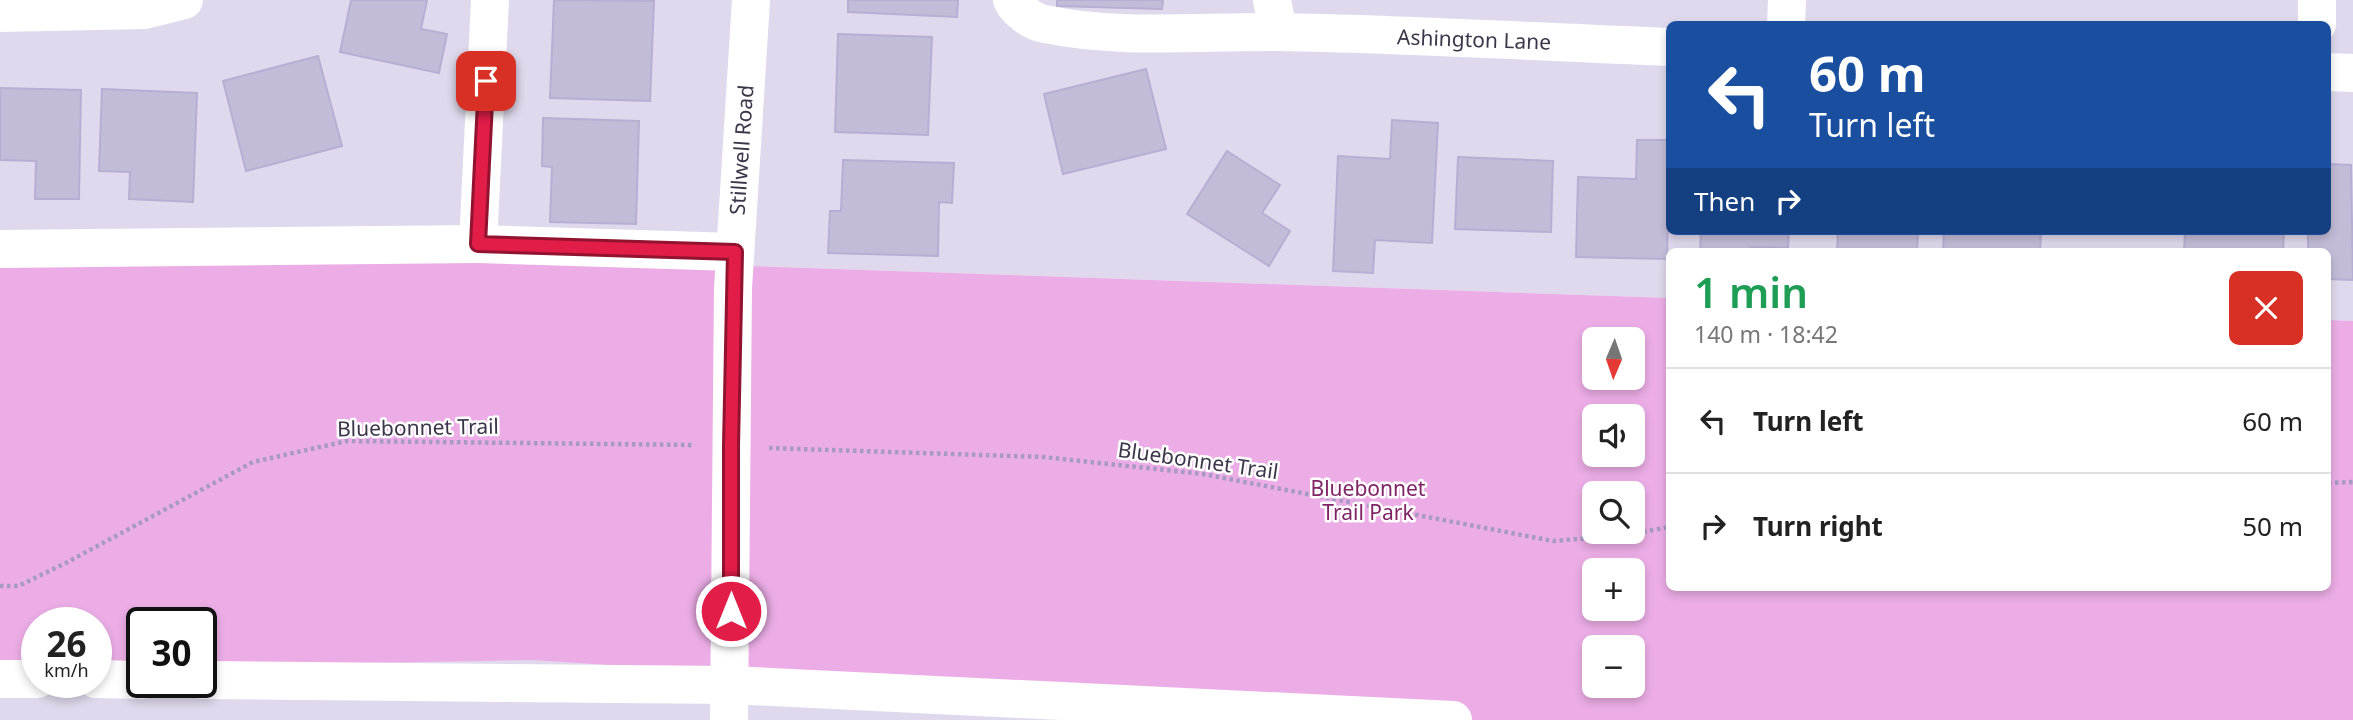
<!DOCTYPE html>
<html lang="en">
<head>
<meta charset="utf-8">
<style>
	body { margin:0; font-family:"Noto Sans",sans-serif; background:#f2f2f2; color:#222; height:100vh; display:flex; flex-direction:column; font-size:26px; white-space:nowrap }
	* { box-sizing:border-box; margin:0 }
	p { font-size:23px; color:#767676 }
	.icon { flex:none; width:38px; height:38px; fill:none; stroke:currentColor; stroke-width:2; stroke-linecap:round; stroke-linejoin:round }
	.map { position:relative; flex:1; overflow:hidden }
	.panel { position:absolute; left:1666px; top:248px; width:665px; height:343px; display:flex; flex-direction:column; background:#fff; border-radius:10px; box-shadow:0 4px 10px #0003 }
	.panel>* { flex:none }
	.guide { position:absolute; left:1666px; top:21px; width:665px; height:214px; border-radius:10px; box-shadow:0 4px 10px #0003; background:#1a4fa0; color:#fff; overflow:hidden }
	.needle { width:46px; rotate:182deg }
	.controls { position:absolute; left:1582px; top:327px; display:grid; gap:14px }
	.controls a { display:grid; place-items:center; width:63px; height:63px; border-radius:10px; background:#fff; box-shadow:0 4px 10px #0003; font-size:35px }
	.speed { position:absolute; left:21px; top:607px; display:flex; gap:14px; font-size:35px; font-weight:700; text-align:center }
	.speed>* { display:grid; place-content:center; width:91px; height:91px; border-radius:50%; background:#fff; box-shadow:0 4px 10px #0003; line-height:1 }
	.speed small { font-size:18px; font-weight:400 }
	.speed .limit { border:4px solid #111; border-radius:10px; background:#fff; color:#111 }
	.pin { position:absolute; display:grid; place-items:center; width:60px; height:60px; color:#fff; margin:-30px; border-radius:14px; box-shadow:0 4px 10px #0006 }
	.me { position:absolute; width:77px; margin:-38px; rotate:0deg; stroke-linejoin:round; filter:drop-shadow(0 0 5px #0008) }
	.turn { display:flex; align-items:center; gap:24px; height:147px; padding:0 28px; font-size:32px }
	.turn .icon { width:91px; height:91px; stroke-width:2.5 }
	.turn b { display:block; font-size:49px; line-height:60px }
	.then { display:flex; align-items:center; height:66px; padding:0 28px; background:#0003; gap:14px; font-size:26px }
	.round { display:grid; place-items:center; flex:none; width:74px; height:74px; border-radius:10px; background:#f2f2f2 }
	.summary { display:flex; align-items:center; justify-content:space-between; height:119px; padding:0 28px }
	h1 { font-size:42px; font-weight:600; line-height:52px; color:#1e9e55 }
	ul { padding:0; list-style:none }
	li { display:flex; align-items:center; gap:21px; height:105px; padding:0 28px; border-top:2px solid #e0e0e0 }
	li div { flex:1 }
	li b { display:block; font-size:26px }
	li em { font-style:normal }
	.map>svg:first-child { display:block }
</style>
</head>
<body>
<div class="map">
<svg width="2353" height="720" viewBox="0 0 2353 720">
	<rect width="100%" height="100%" fill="#ece7f5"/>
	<!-- residential -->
	<g fill="#e0d9ed" fill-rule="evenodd">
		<path d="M 0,0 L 2353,0 L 2353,321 L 2328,320 L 2328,252 L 1670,252 L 1669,298 L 463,256 L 0,263 ZM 1670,24 L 2328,24 L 2328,231 L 1670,231 Z"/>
		<polygon points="531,660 1453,720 0,720 0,670 37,682 201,682 201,666"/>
	</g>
	<!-- green -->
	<path fill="#ecade6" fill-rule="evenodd" d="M 463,256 L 1669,298 L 1670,588 L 2328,588 L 2328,320 L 2353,321 L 2353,720 L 1445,720 L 531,660 L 201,666 L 201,623 L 142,623 L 142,667 L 96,668 L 96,623 L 37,623 L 37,670 L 0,670 L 0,263 ZM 1594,340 L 1633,340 L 1633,378 L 1594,378 ZM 1594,416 L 1633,416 L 1633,455 L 1594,455 ZM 1594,494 L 1633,494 L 1633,532 L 1594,532 ZM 1594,570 L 1633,570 L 1633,609 L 1594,609 ZM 1594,648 L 1633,648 L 1633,686 L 1594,686 Z"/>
	<!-- building -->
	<g fill="#c3bcd8" stroke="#b8aed3" stroke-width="2">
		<polygon points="351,0 427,0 421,29 447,34 439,73 340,52"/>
		<polygon points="554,0 654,1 650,101 550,98"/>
		<polygon points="848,0 958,0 957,17 848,12"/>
		<polygon points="1057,0 1163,0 1162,9 1057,6"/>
		<polygon points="838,34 932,37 928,135 835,132"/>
		<polygon points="318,56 342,146 246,171 223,81"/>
		<polygon points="1146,69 1166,149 1063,174 1044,94"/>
		<polygon points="0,88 81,90 79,199 35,199 36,161 0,160"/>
		<polygon points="102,89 197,93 193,202 129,199 130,172 99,171"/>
		<polygon points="543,118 639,121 636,224 550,222 552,167 542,166"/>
		<polygon points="1392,120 1438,123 1432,243 1375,240 1373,273 1333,271 1338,156 1390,159"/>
		<polygon points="1637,140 1670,140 1667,259 1576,257 1578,177 1636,179"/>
		<polygon points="1227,151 1280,185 1262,213 1290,231 1269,266 1187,214"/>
		<polygon points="1458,157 1553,161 1551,232 1455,229"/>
		<polygon points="843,160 954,163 952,203 939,202 938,256 828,253 830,211 841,211"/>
		<polygon points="2328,164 2351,165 2353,280 2328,279 2328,252 2308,252 2308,231 2328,231"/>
		<polygon points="1701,231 1789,231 1788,248 1750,247 1750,252 1700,252"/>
		<polygon points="1838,231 1918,231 1917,252 1837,252"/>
		<polygon points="1944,231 2041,231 2040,252 1943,252"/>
		<polygon points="2185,231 2284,231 2283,252 2184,252"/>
	</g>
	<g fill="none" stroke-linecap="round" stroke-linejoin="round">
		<!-- path -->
		<g stroke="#a699c4" stroke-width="4.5" stroke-dasharray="3.5 3.5" stroke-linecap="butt">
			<polyline points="769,448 1043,457 1203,474 1553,541 1625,535 1670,527"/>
			<polyline points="2328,483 2353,482"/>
			<polyline points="0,586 18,586 64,564 253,462 347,441 694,445"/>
		</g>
		<!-- minor -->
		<g stroke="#fff" stroke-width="38">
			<path d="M 1012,0 C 1017,11 1033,22 1045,24 C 1121,40 1201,31 1278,32 C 1408,34 1539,42 1670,47"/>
			<polyline points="1272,0 1278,32"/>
			<polyline points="0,13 144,10 184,0"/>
			<polyline points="1786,24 1787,0"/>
			<polyline points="2317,24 2317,0"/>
			<polyline points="2328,72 2353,73"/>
			<polyline points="478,244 735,252"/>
			<polyline points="0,249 478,244 490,0"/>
			<polyline points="0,679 37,679"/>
			<polyline points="96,679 142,680"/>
			<polyline points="201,680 730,685 1453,720"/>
			<polyline points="729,720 733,288 751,0"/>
		</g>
	</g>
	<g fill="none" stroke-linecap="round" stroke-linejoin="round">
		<defs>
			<polyline id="route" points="486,81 478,244 735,252 731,446 731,611"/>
		</defs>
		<!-- route casing -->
		<use href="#route" stroke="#92132f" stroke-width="18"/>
		<!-- route -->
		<use href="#route" stroke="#e11d48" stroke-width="12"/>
	</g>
	<g text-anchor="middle" stroke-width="5" stroke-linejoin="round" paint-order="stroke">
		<!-- street labels -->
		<g font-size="21" fill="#3b3649" stroke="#fff">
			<text transform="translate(1474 40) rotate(2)" y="7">Ashington Lane</text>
			<text transform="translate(742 150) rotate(-86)" y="7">Stillwell Road</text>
			<text transform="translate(418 428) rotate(-1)" y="7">Bluebonnet Trail</text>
			<text transform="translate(1198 461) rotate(8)" y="7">Bluebonnet Trail</text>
		</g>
		<!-- park labels -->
		<g font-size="21" fill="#802467" stroke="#fff">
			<text x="1368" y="496">Bluebonnet<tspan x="1368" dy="24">Trail Park</tspan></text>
		</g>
	</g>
</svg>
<div class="controls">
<a><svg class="needle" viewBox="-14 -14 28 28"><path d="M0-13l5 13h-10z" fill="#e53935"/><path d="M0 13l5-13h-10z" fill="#767676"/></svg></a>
<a><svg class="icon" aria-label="sound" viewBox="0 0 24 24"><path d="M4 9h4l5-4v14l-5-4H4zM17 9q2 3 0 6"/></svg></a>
<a><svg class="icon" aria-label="search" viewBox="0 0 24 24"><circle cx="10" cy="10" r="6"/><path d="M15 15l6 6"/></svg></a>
<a>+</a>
<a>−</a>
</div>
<div class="speed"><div>26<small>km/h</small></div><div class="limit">30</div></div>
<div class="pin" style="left:486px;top:81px;background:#d93025"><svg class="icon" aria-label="arrive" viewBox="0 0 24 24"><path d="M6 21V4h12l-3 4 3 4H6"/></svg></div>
<svg class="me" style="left:731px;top:611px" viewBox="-20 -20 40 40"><circle r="17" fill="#e11d48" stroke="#fff" stroke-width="3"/><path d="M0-11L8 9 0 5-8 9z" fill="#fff"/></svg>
<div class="guide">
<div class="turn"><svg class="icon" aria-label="left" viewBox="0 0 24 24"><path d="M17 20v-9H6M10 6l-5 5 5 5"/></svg><div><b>60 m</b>Turn left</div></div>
<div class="then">Then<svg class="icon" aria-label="right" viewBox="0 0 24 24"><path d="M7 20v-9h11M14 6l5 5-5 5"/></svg></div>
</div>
<section class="panel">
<div class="summary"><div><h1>1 min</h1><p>140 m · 18:42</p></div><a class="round" style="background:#d93025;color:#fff"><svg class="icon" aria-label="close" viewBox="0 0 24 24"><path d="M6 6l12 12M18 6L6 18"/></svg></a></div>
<ul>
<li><svg class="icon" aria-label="left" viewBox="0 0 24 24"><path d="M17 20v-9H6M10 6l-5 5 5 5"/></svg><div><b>Turn left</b></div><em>60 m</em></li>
<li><svg class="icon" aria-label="right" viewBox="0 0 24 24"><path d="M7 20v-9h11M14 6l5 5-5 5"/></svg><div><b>Turn right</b></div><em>50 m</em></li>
</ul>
</section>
</div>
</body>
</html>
